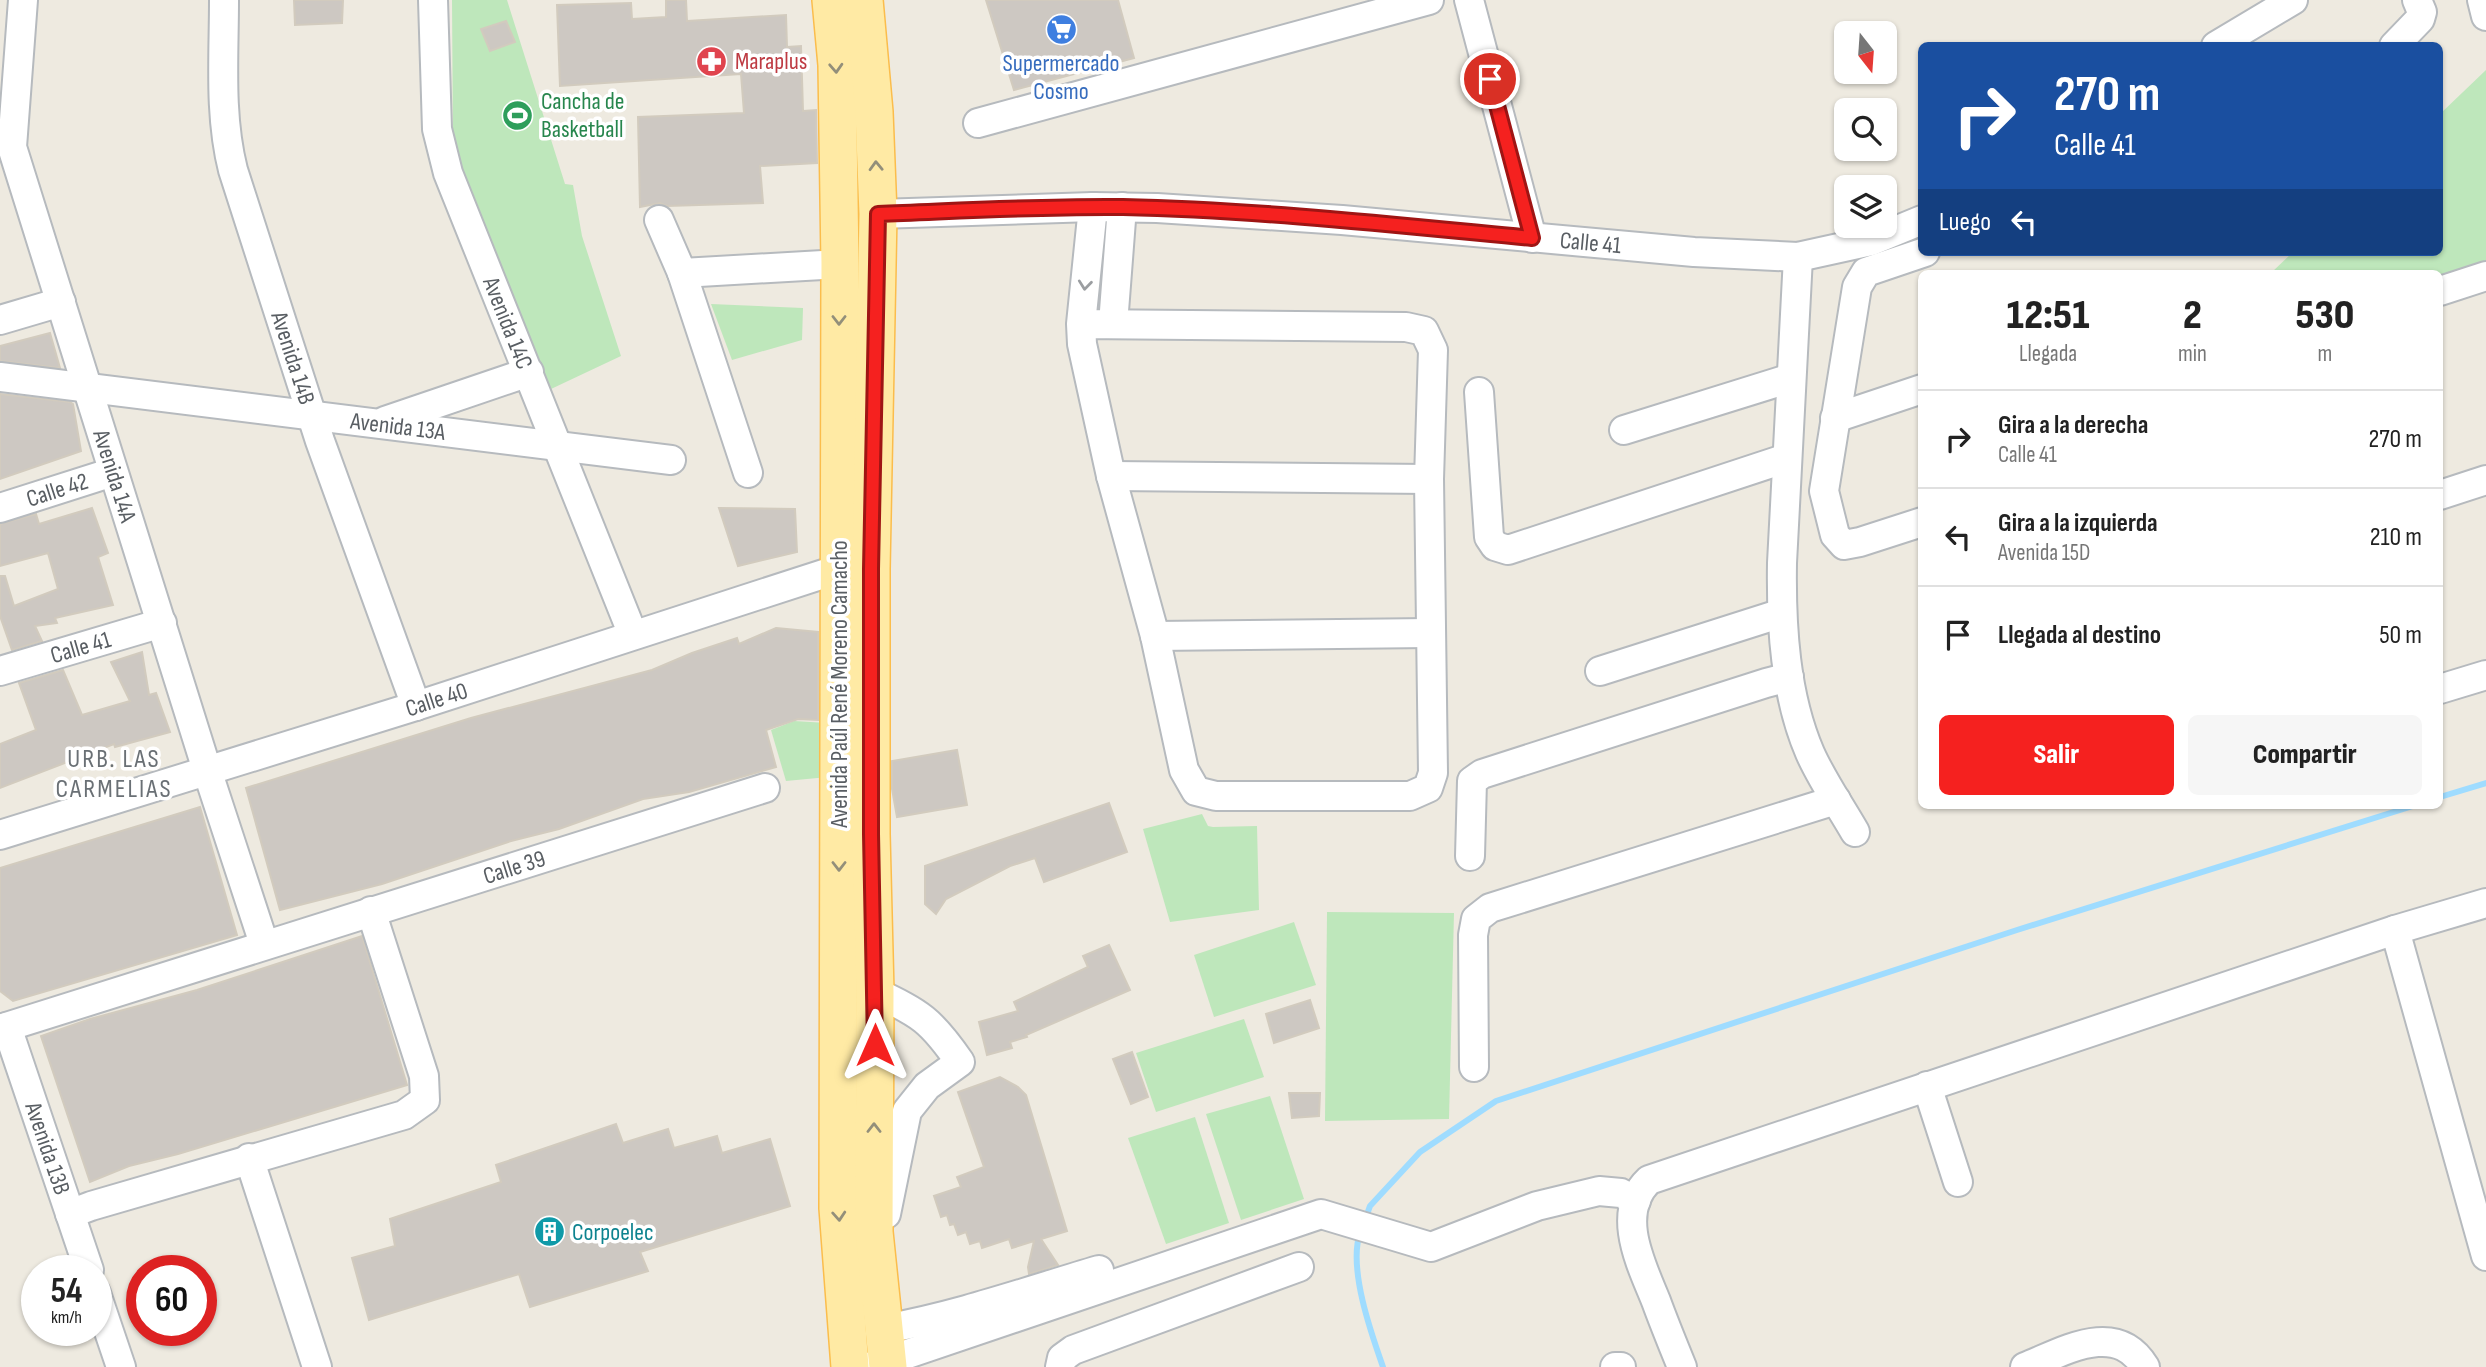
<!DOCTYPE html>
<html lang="es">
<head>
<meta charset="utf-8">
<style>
	body { margin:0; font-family:"Sofia Sans Condensed",sans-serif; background:#f6f6f6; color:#222; height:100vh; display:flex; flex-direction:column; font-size:26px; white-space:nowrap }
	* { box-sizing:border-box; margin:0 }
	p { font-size:23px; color:#767676 }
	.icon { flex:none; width:38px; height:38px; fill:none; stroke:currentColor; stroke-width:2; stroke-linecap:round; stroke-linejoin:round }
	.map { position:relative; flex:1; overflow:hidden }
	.sheet { position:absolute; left:1918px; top:270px; width:525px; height:539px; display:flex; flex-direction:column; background:#fff; border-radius:10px; box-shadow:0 2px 5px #0004 }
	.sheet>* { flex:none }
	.top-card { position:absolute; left:1918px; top:42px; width:525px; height:214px; border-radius:10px; box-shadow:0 2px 5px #0004; background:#1a4fa0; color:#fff; overflow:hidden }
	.needle { width:46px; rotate:163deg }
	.tools { position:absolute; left:1834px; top:21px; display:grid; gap:14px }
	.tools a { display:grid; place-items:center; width:63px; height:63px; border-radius:10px; background:#fff; box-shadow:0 2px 5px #0004; font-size:35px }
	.speed { position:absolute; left:21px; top:1255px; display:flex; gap:14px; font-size:35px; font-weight:700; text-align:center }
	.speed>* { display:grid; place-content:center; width:91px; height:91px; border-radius:50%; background:#fff; box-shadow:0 2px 5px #0004; line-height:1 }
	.speed small { font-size:18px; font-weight:400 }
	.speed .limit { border:10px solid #d22; background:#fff; color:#111 }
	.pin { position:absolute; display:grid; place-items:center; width:60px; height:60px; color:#fff; margin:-30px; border:4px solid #fff; border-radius:50%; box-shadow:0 2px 7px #0007 }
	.me { position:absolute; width:77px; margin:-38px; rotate:0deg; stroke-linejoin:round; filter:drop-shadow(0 0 5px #0008) }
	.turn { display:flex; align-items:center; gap:24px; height:147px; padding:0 21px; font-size:32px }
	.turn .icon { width:91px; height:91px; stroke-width:2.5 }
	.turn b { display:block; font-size:49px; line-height:60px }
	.then { display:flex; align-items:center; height:66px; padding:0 21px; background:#0003; gap:14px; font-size:26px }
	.eta { display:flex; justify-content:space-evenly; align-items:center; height:119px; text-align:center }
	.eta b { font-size:42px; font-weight:800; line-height:49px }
	.cta { display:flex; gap:14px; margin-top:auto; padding:14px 21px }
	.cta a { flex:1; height:80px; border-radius:10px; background:#f5211f; color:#fff; font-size:28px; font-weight:800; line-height:80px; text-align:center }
	.cta a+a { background:#f6f6f6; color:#222 }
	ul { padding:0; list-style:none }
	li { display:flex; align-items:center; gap:21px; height:98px; padding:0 21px; border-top:2px solid #e0e0e0 }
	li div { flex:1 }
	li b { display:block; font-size:26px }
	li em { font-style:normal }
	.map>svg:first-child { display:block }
</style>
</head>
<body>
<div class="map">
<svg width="2486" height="1367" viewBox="0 0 2486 1367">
	<rect width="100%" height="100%" fill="#eeeae0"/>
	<!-- green -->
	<g fill="#bee7bb">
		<polygon points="452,0 507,0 565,184 573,185 582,236 621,356 551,389 453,145"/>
		<polygon points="2486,70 2486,264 2440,278 2440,273 2271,273 2293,252 2440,252 2440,114"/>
		<polygon points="711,304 803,308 802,340 732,360"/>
		<polygon points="794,721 827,723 828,777 786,781 771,730"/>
		<polygon points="1202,814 1208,826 1213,827 1257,826 1259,910 1170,922 1143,829"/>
		<polygon points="1327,912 1454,913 1449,1119 1325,1121"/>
		<polygon points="1294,922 1316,985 1214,1017 1194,955"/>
		<polygon points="1244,1019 1264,1077 1156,1112 1136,1053"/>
		<polygon points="1270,1096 1304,1199 1241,1220 1206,1114"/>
		<polygon points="1195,1117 1229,1223 1166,1244 1128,1138"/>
	</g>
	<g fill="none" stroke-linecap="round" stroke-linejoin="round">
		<!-- stream -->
		<g stroke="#9fdcff" stroke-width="6">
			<polyline points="2440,797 2486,783"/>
			<polyline points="1365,1220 1370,1206 1420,1152 1496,1101 2017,930 2416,805"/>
			<path d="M 1360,1233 C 1348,1268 1371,1333 1383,1367"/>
		</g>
	</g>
	<!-- building -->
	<g fill="#cdc8c2" stroke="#d2cbbe" stroke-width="2">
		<polygon points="294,0 343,0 342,23 295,25"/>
		<polygon points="666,0 686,0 687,21 786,15 787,47 801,46 803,111 816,110 817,163 760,166 763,203 667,206 660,203 640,207 638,117 744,113 741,74 560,86 557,5 631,3 632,19 666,17"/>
		<polygon points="986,0 1118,0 1134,58 1014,90"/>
		<polygon points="506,21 515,42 490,51 481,29"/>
		<polygon points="50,333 60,368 0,361 0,346"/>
		<polygon points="0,394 70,402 73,404 81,451 0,479"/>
		<polygon points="92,508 108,553 98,557 113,605 55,618 57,623 35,626 42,641 12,650 0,616 0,576 5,576 14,606 58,589 48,553 0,566 0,524 36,514 39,524"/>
		<polygon points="719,508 795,509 797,552 738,566"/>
		<polygon points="776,628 818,632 818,720 798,719 766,730 776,767 689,792 643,799 559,829 511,841 382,884 280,910 246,788 471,718 652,670 692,653 737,638 739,644"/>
		<polygon points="142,652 149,695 156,693 170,732 115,747 114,744 0,788 0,744 36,730 19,683 63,670 82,715 130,701 111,662"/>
		<polygon points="957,750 967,805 897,817 892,789 892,761"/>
		<polygon points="1109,803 1127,852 1044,882 1035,858 1010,866 946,899 936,914 925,904 925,866"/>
		<polygon points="200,807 237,935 13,1001 0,991 0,868"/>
		<polygon points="362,936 407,1085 178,1154 129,1166 90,1182 41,1036 90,1019 197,990"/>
		<polygon points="1109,945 1130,990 1026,1035 1027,1037 1010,1042 1012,1048 987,1055 979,1022 1018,1011 1014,1002 1088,967 1083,956"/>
		<polygon points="1310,1000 1319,1028 1274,1043 1266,1014"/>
		<polygon points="1132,1052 1148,1097 1131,1104 1113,1059"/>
		<polygon points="1000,1077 1018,1087 1026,1095 1067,1231 1041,1239 1058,1265 1029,1274 1028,1267 1034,1241 1012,1248 1009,1239 982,1248 980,1241 970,1244 966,1232 958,1235 954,1224 950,1225 947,1215 941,1217 934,1196 961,1187 957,1177 984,1167 958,1092"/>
		<polygon points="1289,1093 1320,1093 1319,1116 1292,1118"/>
		<polygon points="616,1124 623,1143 668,1129 674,1148 717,1136 722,1153 770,1139 790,1206 640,1252 648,1271 530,1307 519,1274 369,1320 352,1258 395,1246 390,1219 501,1182 496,1165"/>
	</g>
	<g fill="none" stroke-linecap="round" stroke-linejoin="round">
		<defs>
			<g id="minor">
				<path id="s1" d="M 23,0 L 12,147 L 207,770 L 264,944"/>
				<path id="s2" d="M 224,0 C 224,57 219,115 233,170 L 320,441 L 416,706"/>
				<path id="s3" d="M 433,0 L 437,129 L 448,173 L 633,635"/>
				<polyline points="1469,0 1532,238"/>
				<polyline points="2482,0 2486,16"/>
				<polyline points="2216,46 2293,0"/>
				<polyline points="2394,46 2420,19 2422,12 2417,0"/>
				<polyline points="978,123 1429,0"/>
				<path id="s4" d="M 878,214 L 1093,207 L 1157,208 L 1342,220 L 1694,252 L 1798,257 L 1871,241 L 1922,220"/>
				<polyline points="659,220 682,273 748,473"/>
				<path d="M 1798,257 L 1782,563 C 1781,626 1785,695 1810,753 C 1822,780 1840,806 1855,832"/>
				<polyline points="682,273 840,264"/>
				<polyline points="2440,291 2486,276"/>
				<polyline points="0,320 61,302"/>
				<polyline points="1081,324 1406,327 1424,331 1433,350 1429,479 1433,773 1428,788 1410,796 1216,796 1196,791 1184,770 1155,636 1111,476 1082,344 1081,324 1093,207"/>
				<polyline points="1113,324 1122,207"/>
				<path id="s5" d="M 0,377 L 671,460"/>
				<polyline points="1479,392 1489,537 1495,546 1508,550 1787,458"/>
				<polyline points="1835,418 1922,389"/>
				<polyline points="385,421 529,372"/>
				<polyline points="1624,430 1791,378"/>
				<polyline points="1111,476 1429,479"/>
				<polyline points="2440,495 2486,480"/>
				<path id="s6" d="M 0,508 L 113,472"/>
				<polyline points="1922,522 1860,542 1844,545 1835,535 1824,491 1857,287 1866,272 1925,252"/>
				<polyline points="1155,636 1430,633"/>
				<path id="s7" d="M 0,671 L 162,623"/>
				<polyline points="1600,671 1782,613"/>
				<polyline points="2440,689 2486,675"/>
				<path id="s8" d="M 0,835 L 416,706 L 839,569 L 859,569"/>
				<polyline points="1470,856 1472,781 1482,774 1766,683 1789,677"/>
				<polyline points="2395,930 2486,1256"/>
				<path d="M 875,992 C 921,1014 931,1020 960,1062 L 927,1086 L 907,1111 L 886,1214"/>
				<path id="s9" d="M 7,1027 L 89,1270"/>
				<path id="s10" d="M 0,1029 L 765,788"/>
				<polyline points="1474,1067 1473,935 1476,919 1490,908 1836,800"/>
				<polyline points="1927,1086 1958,1182"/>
				<polyline points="249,1158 317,1367"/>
				<polyline points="70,1214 91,1206 404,1115 425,1100 424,1076 371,911"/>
				<polyline points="96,1293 121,1367"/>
				<path d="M 884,1329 C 957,1316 1028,1291 1099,1270"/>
				<polyline points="869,1367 1321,1214 1431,1247 1537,1206 1599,1191 1621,1193 1636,1201"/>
				<polyline points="1060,1367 1062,1358 1073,1350 1299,1267"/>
				<polyline points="1615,1367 1621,1367"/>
				<path d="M 1682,1367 C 1673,1345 1664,1323 1656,1301 C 1642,1266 1614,1213 1649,1180 L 2395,930 L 2486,903"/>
				<path d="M 2025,1367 C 2063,1352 2116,1319 2145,1367"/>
			</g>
			<g id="major">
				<polyline points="831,0 837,65 840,264 838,1208 850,1367"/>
				<polyline points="864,0 874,112 878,214 871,569 871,834 875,992 874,1232 888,1367"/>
			</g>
		</defs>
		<!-- minor casing -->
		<use href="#minor" stroke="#b6babe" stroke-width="32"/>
		<!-- major casing -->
		<use href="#major" stroke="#fbbd4c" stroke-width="40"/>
		<!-- minor -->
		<use href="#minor" stroke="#fff" stroke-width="28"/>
		<!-- major -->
		<use href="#major" stroke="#ffeaa4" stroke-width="37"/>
	</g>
	<!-- one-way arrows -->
	<defs><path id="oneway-chevron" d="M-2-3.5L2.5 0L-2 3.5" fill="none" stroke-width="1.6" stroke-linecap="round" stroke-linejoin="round" transform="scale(1.75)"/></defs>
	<g stroke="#938f7a">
		<use href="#oneway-chevron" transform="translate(836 68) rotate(87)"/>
		<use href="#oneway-chevron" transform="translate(876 166) rotate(-92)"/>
		<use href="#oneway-chevron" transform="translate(839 320) rotate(90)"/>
		<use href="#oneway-chevron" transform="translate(839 866) rotate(90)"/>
		<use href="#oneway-chevron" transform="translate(874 1128) rotate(-90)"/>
		<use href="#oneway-chevron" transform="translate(839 1216) rotate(86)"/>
	</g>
	<use stroke="#9b9ea1" href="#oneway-chevron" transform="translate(1085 285) rotate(96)"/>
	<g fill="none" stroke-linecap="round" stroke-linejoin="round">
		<defs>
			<path id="route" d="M 875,1045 L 871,834 L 871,569 L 878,214 C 959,211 1041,206 1123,207 C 1259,210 1396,225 1532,238 L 1490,79"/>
		</defs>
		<!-- route casing -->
		<use href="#route" stroke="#9f1514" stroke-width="18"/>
		<!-- route -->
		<use href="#route" stroke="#f5211f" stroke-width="12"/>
	</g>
	<!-- icons -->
	<defs>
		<symbol id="supermarket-disc" viewBox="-11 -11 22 22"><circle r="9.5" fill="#3f7fe0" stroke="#fff"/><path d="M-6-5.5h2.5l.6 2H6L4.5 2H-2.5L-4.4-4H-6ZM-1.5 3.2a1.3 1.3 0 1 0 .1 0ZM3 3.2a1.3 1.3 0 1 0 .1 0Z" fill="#fff"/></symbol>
		<symbol id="pharmacy-disc" viewBox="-11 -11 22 22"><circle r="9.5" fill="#e0444e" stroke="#fff"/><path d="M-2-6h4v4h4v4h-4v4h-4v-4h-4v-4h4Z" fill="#fff"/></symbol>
		<symbol id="stadium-disc" viewBox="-11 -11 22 22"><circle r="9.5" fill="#2e9e5b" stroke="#fff"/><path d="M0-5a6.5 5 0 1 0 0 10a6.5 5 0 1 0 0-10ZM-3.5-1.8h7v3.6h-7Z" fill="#fff"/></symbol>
		<symbol id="building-disc" viewBox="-11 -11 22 22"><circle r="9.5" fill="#0f9aa8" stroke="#fff"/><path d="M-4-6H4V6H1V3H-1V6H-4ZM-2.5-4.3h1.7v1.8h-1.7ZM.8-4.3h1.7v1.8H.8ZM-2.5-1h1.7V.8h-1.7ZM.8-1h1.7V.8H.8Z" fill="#fff"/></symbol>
	</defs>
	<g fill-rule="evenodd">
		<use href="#supermarket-disc" x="1044" y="12" width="35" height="35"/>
		<use href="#pharmacy-disc" x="694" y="44" width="35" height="35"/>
		<use href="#stadium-disc" x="500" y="98" width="35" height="35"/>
		<use href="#building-disc" x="532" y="1214" width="35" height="35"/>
	</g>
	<g text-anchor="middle" stroke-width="7" stroke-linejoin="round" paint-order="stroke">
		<!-- health labels -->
		<g font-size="24" fill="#be3a42" stroke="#fff" text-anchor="start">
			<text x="735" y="69">Maraplus</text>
		</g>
		<!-- shop labels -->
		<g font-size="24" fill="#366cbe" stroke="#fff">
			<text x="1061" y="71">Supermercado<tspan x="1061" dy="28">Cosmo</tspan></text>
		</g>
		<!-- leisure labels -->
		<g font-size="24" fill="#27864d" stroke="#fff" text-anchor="start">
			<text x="541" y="109">Cancha de<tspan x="541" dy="28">Basketball</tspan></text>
		</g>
		<!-- street labels -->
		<g font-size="24" fill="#595e63" stroke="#fff">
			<text dy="8" stroke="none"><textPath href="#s4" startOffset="714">Calle 41</textPath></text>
			<text dy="8" stroke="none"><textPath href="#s3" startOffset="336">Avenida 14C</textPath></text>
			<text dy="8" stroke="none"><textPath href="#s2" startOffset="368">Avenida 14B</textPath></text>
			<text dy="8" stroke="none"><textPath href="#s5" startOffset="401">Avenida 13A</textPath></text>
			<text dy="8" stroke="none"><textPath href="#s1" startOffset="492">Avenida 14A</textPath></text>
			<text dy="8" stroke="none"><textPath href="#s6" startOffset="60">Calle 42</textPath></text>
			<text dy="8" stroke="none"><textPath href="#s7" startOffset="84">Calle 41</textPath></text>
			<text transform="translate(839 684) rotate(-90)" y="8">Avenida Paúl René Moreno Camacho</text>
			<text dy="8" stroke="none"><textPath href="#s8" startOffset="457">Calle 40</textPath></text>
			<text dy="8" stroke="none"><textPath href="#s10" startOffset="539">Calle 39</textPath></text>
			<text dy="8" stroke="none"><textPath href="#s9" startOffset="128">Avenida 13B</textPath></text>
		</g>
		<!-- culture labels -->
		<g font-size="24" fill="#0d838f" stroke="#fff" text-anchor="start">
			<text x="572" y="1240">Corpoelec</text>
		</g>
		<!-- neighbourhood labels -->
		<g font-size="26" letter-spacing="2" fill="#6a7075" stroke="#fff">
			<text x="114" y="767">URB. LAS<tspan x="114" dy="30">CARMELIAS</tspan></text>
		</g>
	</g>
</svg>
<div class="tools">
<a><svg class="needle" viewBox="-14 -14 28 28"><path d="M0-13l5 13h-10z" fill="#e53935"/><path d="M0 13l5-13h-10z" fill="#767676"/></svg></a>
<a><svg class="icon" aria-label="search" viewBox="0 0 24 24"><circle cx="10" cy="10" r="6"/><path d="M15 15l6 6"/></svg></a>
<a><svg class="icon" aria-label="layers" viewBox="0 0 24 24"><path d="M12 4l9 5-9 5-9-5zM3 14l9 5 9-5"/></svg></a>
</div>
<div class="speed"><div>54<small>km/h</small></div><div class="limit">60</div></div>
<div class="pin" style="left:1490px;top:79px;background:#d93025"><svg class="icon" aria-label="arrive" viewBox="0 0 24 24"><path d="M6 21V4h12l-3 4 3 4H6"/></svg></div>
<svg class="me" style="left:875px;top:1045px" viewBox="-20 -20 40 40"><path d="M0-17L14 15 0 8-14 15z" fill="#f5211f" stroke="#fff" stroke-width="4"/></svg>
<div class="top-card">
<div class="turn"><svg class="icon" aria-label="right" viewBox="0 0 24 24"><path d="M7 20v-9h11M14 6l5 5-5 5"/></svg><div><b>270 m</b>Calle 41</div></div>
<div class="then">Luego<svg class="icon" aria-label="left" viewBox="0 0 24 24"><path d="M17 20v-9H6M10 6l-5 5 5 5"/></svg></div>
</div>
<section class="sheet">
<div class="eta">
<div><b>12:51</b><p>Llegada</p></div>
<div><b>2</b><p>min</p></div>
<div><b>530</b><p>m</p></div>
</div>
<ul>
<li><svg class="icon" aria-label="right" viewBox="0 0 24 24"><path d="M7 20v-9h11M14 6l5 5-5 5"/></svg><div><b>Gira a la derecha</b><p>Calle 41</p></div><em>270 m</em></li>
<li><svg class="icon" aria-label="left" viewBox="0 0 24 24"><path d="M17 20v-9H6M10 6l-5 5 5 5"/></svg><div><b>Gira a la izquierda</b><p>Avenida 15D</p></div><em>210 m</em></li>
<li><svg class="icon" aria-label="arrive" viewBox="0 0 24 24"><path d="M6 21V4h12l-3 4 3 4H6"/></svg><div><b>Llegada al destino</b></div><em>50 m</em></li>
</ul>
<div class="cta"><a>Salir</a><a>Compartir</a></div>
</section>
</div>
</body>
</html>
